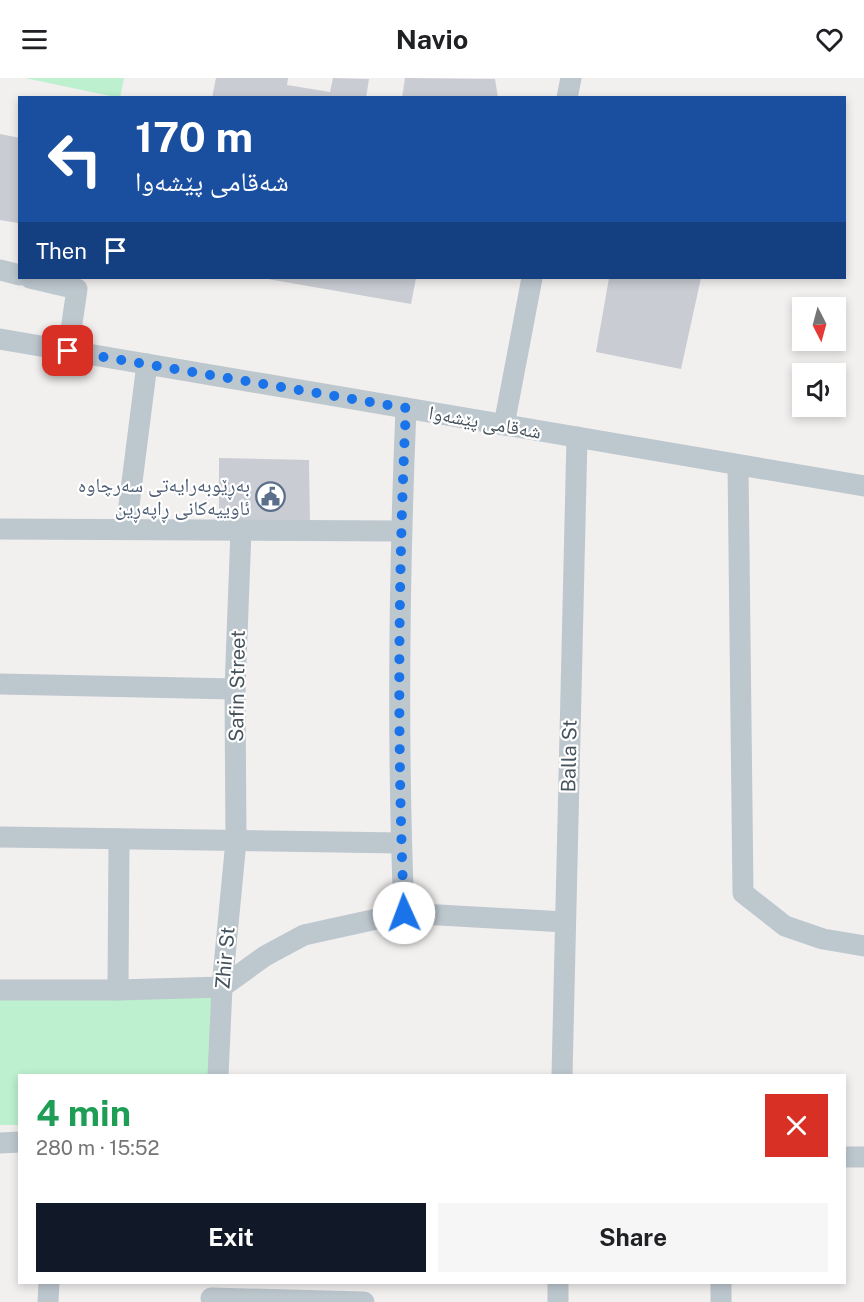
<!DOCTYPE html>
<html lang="en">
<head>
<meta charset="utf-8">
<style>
	body { margin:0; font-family:"Public Sans","Noto Naskh Arabic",sans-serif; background:#f6f6f6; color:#202124; height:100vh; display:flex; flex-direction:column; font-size:22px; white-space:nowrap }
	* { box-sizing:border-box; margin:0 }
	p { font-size:20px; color:#757577 }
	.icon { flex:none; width:33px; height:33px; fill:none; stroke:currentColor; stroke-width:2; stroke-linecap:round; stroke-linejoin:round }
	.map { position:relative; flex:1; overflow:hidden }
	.panel { position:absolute; left:18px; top:996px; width:828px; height:210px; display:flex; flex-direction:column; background:#fff; border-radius:0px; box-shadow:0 3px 9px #0003 }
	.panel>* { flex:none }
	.banner { position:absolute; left:18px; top:18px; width:828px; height:183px; border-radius:0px; box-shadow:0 3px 9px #0003; background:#1a4fa0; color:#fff; overflow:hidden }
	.needle { width:39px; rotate:174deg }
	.buttons { position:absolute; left:792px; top:219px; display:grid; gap:12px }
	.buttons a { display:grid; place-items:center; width:54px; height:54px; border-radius:0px; background:#fff; box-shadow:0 3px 9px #0003; font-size:30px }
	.pin { position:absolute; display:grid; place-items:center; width:51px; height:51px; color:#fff; margin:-26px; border-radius:12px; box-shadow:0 3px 9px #0006 }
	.me { position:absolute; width:66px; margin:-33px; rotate:358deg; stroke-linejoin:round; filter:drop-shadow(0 0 4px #0008) }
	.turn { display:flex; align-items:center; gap:21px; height:126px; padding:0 18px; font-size:27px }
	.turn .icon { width:78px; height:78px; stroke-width:2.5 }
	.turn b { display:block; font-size:42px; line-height:51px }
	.then { display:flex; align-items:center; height:57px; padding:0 18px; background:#0003; gap:12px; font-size:22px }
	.round { display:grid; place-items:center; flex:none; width:63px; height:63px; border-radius:0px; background:#f6f6f6 }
	.head { display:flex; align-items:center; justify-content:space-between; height:102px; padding:0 18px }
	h1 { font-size:36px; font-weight:700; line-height:45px; color:#1e9e55 }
	.primary-button { display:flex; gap:12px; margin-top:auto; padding:12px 18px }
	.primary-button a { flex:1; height:69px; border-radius:0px; background:#111827; color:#fff; font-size:24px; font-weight:700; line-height:69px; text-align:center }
	.primary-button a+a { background:#f6f6f6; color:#202124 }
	header { display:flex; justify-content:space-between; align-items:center; height:78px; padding:0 18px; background:#fff; font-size:27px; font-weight:700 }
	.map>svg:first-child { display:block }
</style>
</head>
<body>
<header><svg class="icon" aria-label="menu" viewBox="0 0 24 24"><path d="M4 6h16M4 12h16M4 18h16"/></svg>Navio<svg class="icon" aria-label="heart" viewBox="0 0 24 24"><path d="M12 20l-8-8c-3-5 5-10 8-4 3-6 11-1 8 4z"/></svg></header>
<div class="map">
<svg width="864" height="1224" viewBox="0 0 864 1224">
	<rect width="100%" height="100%" fill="#f2efef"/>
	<!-- green -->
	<g fill="#bcf0ce">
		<polygon points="25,0 124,0 120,20"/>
		<polygon points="0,916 212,919 209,997 20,998 19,1047 0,1047"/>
	</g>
	<!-- building -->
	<g fill="#c9ccd2">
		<polygon points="216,0 288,0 287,7 330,14 333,0 369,1 366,20 212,20"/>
		<polygon points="405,0 495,1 498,20 402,20"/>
		<polygon points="0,56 20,60 18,145 0,142"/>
		<polygon points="262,200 416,200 411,226"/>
		<polygon points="609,200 701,200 681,291 596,274"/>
		<polygon points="219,380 309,382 310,448 219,446"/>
	</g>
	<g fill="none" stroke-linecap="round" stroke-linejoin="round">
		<!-- minor -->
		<g stroke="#bdc7ce" stroke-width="21">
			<polyline points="567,20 571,0"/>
			<polyline points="0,192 20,197"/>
			<polyline points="30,200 77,211 68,273"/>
			<polyline points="0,261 864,408"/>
			<polyline points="504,347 532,200"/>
			<polyline points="738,387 743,815 785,848 823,861 864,868"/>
			<polyline points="0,451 401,453"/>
			<polyline points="126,451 147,286"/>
			<polyline points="0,606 235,611"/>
			<polyline points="0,759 401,765"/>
			<path d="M 404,835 C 397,667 399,498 406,330"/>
			<polyline points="0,912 118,912 222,909 265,878 304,857 404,835 565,844"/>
			<polyline points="118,912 119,761"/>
			<polyline points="218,998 222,909 236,763 235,611 241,452"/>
			<polyline points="562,998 577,359"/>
			<polyline points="0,1065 20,1064"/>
			<polyline points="844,1079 864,1079"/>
			<polyline points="558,1204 558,1224"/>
			<polyline points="721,1204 721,1224"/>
			<polyline points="211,1220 364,1224"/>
			<polyline points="48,1224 49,1204"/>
		</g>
	</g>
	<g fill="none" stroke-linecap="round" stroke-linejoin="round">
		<!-- route -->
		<path stroke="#1a73e8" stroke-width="10" stroke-dasharray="0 18" d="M 68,273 L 406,330 C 398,498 397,667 404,835"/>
	</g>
	<!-- icons -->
	<defs>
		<symbol id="civic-ring" viewBox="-11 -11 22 22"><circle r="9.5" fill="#fff" stroke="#5c6f8a" stroke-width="1.5"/><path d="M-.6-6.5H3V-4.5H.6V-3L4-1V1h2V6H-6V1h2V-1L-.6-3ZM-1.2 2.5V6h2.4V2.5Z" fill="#5c6f8a"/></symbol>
	</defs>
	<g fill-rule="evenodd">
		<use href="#civic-ring" x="254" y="402" width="33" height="33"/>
	</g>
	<g text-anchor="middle" stroke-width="4.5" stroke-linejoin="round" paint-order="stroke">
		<!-- street labels -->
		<g font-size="20" fill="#47545d" stroke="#fff">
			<text transform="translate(485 344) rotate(10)" y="7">شەقامی پێشەوا</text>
			<text transform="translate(237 608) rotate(-89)" y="7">Safin Street</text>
			<text transform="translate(569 678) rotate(-89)" y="7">Balla St</text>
			<text transform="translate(225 880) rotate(-85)" y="7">Zhir St</text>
		</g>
		<!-- service labels -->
		<g font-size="20" fill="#4e5e75" stroke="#fff" text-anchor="end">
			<text x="250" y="414">بەڕێوبەرایەتی سەرچاوە<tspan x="250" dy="23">ئاوییەکانی ڕاپەڕین</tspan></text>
		</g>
	</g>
</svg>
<div class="buttons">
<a><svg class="needle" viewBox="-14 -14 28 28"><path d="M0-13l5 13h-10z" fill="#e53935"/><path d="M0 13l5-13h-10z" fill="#757577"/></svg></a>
<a><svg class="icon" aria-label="sound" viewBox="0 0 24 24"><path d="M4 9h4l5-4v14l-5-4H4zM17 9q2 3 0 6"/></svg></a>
</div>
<div class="pin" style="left:68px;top:273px;background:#d93025"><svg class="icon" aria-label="arrive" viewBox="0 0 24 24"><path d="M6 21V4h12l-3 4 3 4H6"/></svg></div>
<svg class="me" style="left:404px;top:835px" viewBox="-20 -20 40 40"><circle r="19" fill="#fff"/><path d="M0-13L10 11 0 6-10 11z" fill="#1a73e8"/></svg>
<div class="banner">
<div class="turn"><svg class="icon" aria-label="left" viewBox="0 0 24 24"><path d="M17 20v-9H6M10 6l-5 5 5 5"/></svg><div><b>170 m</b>شەقامی پێشەوا</div></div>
<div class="then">Then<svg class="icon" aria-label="arrive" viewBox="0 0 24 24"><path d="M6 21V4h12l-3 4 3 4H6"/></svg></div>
</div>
<section class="panel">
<div class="head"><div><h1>4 min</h1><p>280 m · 15:52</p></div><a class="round" style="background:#d93025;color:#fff"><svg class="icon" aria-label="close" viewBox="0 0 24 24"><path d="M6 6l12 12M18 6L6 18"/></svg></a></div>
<div class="primary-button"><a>Exit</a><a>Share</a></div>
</section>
</div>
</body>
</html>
